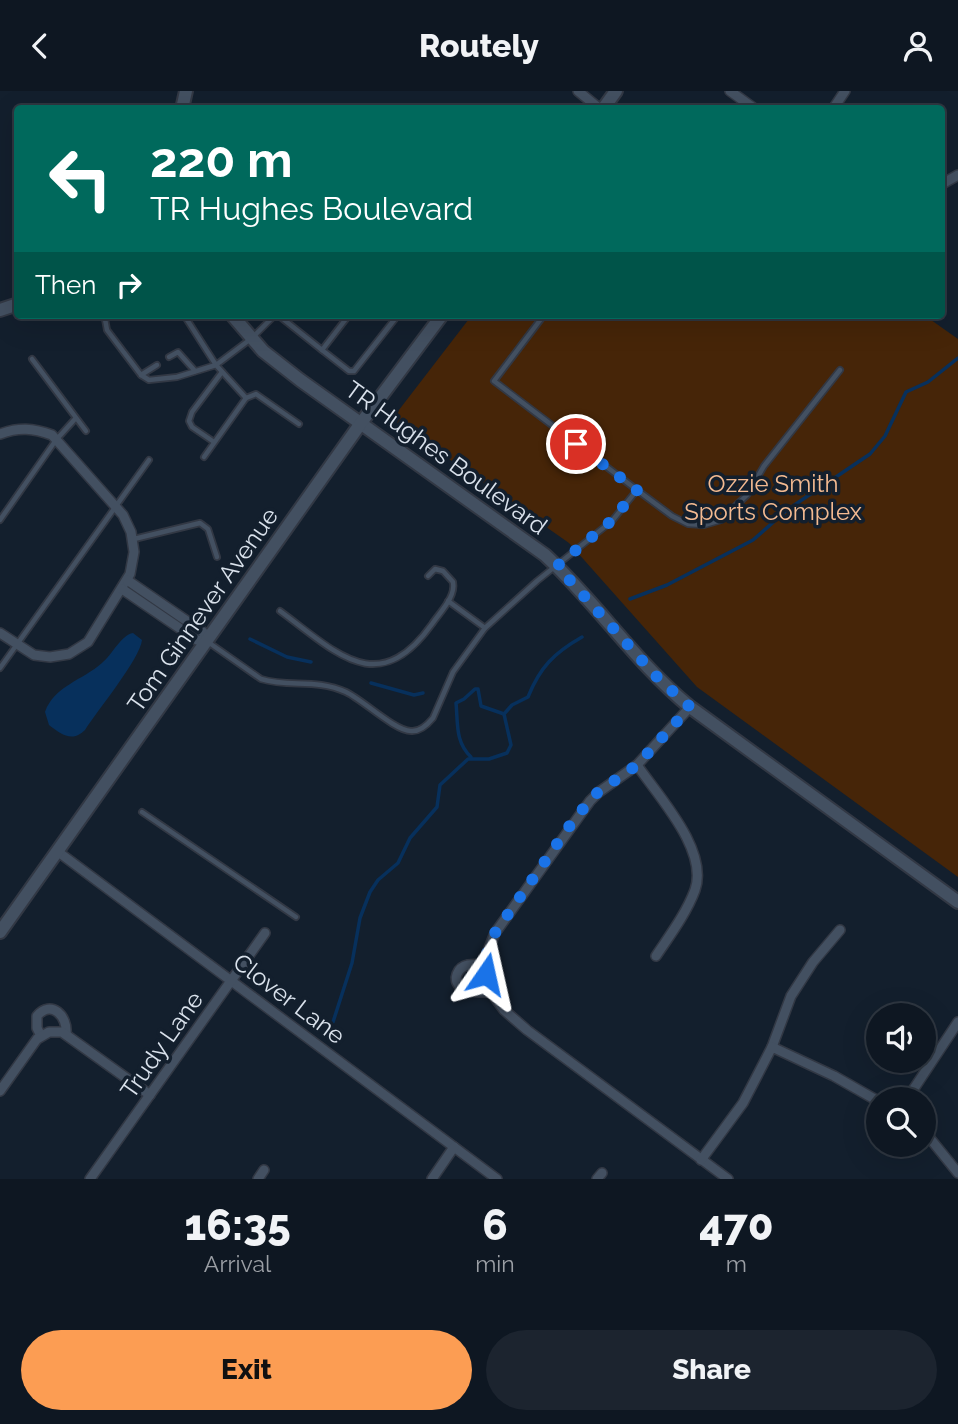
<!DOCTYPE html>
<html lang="en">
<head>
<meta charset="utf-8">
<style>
	body { margin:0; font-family:Raleway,sans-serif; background:#1c242f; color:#f1f3f6; height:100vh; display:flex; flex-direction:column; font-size:26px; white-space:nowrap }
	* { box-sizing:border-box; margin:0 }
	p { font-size:23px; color:#9b9fa5 }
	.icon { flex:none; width:38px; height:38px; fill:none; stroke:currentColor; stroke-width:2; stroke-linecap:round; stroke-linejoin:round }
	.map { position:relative; height:1088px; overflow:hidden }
	.side { display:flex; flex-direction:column; background:#0e1722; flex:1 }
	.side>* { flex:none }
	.hud { position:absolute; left:14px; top:14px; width:931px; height:214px; border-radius:7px; box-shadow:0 7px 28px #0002,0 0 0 2px #2e3640; background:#00695c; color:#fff; overflow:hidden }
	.buttons { position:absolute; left:866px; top:912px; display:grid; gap:14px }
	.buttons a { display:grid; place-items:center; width:70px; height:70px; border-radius:50%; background:#0e1722; box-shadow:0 7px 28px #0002,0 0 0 2px #2e3640; font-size:35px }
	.pin { position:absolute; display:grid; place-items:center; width:60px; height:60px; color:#fff; margin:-30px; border:4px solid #fff; border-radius:50%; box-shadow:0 2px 7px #0007 }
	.me { position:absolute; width:77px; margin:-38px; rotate:11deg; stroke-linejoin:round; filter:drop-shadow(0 0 5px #0008) }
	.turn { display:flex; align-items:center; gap:24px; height:147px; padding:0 21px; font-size:32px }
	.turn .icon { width:91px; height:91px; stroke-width:2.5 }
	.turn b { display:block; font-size:49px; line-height:60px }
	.then { display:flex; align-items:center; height:66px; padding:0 21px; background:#0003; gap:14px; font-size:26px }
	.eta { display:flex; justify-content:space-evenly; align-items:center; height:119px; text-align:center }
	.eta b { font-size:42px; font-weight:800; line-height:49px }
	.primary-button { display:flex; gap:14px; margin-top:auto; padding:14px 21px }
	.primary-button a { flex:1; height:80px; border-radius:42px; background:#fc9d53; color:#111; font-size:28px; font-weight:800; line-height:80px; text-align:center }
	.primary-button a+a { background:#1c242f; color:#f1f3f6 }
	header { display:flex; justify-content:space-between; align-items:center; height:91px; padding:0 21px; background:#0e1722; font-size:32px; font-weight:800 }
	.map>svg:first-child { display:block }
</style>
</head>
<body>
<header><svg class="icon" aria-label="back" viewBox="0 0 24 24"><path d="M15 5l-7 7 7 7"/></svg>Routely<svg class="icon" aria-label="person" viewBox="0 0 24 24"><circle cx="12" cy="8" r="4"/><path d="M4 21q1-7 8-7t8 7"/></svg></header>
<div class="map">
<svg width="958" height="1088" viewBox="0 0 958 1088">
	<rect width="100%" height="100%" fill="#131f2d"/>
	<!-- green -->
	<polygon fill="#462508" points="472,224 924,224 958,248 958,786 697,596 569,452 392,328"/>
	<!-- water -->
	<path fill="#07305c" d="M 133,542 L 142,549 C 140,568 97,620 85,639 C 72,652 61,643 49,634 L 45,621 C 54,595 83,589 102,572 C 112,564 121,544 133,542 Z"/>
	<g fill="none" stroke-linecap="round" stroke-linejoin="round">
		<!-- stream -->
		<g stroke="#07305c" stroke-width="3.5">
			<polyline points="630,508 667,494 753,449 787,419 870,363 885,345 906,301 928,291 958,267"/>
			<polyline points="250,548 287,566 311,571"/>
			<polyline points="371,592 414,604 423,602"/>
			<path d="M 471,666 C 455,651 458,632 456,612 L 464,608 L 475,598 L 478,598 L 481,615 L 504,623"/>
			<path d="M 333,931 L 352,872 L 360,827 L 370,801 L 378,789 L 398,772 L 410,747 L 437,716 L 440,694 L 468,668 L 489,668 L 507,662 L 511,654 L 504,623 L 512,614 L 528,606 C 540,576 554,562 582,546"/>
		</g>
		<defs>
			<g id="lane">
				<polyline points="102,224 105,228 111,224"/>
				<polyline points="184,224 216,274 252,247 275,224"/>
				<polyline points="278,224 322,259 349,224"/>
				<polyline points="105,228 107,239 141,284 149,289 177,286 216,274 246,307 204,366"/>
				<polyline points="322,259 349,280 354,280 398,224"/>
				<polyline points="169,266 178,261 195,280"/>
				<polyline points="32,268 86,340"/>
				<polyline points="141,284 157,274"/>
				<polyline points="246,307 256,303 299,333"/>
				<polyline points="214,351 192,336 189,330 192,321 222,281"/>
				<polyline points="637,399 672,425 688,433 704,434 721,429 747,404 764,375 840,279"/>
				<polyline points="0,429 56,349 75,328"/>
				<polyline points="134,448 200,432 208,438 217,466"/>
				<polyline points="448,510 485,537"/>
				<path d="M 280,520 C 336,561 378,609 432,533 C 440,521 456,506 453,491 L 443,480 L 435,478 L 428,485"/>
				<path d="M 208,551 L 261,588 C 290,597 315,587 346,601 C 363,609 395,640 411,640 C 420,641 428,633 433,627 L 453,581 L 485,537 L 537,490 L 612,430 L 637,399 L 494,290 L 544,224"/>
				<polyline points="0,577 149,369"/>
				<polyline points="142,721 296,826"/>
			</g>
			<g id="street">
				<polyline points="578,0 600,18"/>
				<polyline points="730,0 755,18"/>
				<polyline points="833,18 845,0"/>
				<polyline points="942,93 958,84"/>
				<path d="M 0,343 C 19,336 33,337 52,344 L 123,424 L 131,441 L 134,461 L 130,483 L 88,551 L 69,563 L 50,566 L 34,564 L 0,542"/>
				<polyline points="127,489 203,541 207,550"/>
				<polyline points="122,498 197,549 207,550"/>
				<polyline points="690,616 637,674 599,701 590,710 495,842 486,865 488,897 504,919 527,939 728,1088"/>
				<path d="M 637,674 C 658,705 709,759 695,799 C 686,823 670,844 656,865"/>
				<polyline points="57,760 497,1088"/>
				<path d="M 486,874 C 480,874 474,873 468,874 C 458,876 451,889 461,896 C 470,902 481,901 491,901"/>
				<path d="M 41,945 L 37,937 L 37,925 C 51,908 68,925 66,943"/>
				<polyline points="772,956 791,905 813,871 840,839"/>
				<polyline points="0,1000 37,948 49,941 62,941 150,1004"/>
				<polyline points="907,1008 958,931"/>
				<polyline points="924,1040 958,1082"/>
				<polyline points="701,1069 743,1012 772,956 834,985 878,1010"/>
				<polyline points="90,1088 265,842"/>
				<polyline points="258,1088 264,1079"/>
				<polyline points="432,1088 454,1056"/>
				<polyline points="597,1088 602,1082"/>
			</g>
			<g id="secondary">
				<polyline points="182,18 186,0"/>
				<polyline points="603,18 616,0"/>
				<polyline points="0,219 18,213"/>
				<path d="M 232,224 L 263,260 L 300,289 L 545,464 C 597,512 636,572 690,616 L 958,811"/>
				<polyline points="0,841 361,332 442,224"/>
			</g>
		</defs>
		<!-- lane casing -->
		<use href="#lane" stroke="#323844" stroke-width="8"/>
		<!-- street casing -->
		<use href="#street" stroke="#323844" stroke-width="12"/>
		<!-- secondary casing -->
		<use href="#secondary" stroke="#323844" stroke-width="16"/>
		<!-- lane -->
		<use href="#lane" stroke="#435061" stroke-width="4.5"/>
		<!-- street -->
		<use href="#street" stroke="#435061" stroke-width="9"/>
		<!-- secondary -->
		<use href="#secondary" stroke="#435061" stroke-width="12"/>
	</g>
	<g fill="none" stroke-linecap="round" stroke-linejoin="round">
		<!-- route -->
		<polyline stroke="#1a73e8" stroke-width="12" stroke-dasharray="0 21.6" points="486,883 486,865 495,842 575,727 598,701 637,674 690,616 658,587 557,475 611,430 637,399 576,353"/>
	</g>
	<g text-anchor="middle" stroke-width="7" stroke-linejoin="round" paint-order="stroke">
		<!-- street labels -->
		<g font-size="24" fill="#dae2ec" stroke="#131f2d">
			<text transform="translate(446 367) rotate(36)" y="8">TR Hughes Boulevard</text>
			<text transform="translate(203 519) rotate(-55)" y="8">Tom Ginnever Avenue</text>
			<text transform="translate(289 908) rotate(37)" y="8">Clover Lane</text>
			<text transform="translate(162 954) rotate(-55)" y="8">Trudy Lane</text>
		</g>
		<!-- park labels -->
		<g font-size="24" fill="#f3ba91" stroke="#131f2d">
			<text x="773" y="401">Ozzie Smith<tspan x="773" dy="28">Sports Complex</tspan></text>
		</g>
	</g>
</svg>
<div class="buttons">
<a><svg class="icon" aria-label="sound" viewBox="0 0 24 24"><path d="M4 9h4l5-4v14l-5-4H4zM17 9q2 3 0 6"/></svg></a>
<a><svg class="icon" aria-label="search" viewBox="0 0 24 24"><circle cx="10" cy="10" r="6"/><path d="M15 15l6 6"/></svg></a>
</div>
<div class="pin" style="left:576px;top:353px;background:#d93025"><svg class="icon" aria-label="arrive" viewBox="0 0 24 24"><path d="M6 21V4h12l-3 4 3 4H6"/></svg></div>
<svg class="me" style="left:486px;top:883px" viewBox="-20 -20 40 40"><path d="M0-17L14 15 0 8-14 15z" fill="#1a73e8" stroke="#fff" stroke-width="4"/></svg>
<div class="hud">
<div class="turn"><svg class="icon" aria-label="left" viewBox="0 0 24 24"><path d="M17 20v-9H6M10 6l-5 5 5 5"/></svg><div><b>220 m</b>TR Hughes Boulevard</div></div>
<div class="then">Then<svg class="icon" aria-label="right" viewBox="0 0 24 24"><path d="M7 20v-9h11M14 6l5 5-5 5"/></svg></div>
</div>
</div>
<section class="side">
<div class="eta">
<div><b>16:35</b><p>Arrival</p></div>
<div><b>6</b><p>min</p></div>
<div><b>470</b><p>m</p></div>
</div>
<div class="primary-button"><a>Exit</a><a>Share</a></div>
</section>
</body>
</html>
